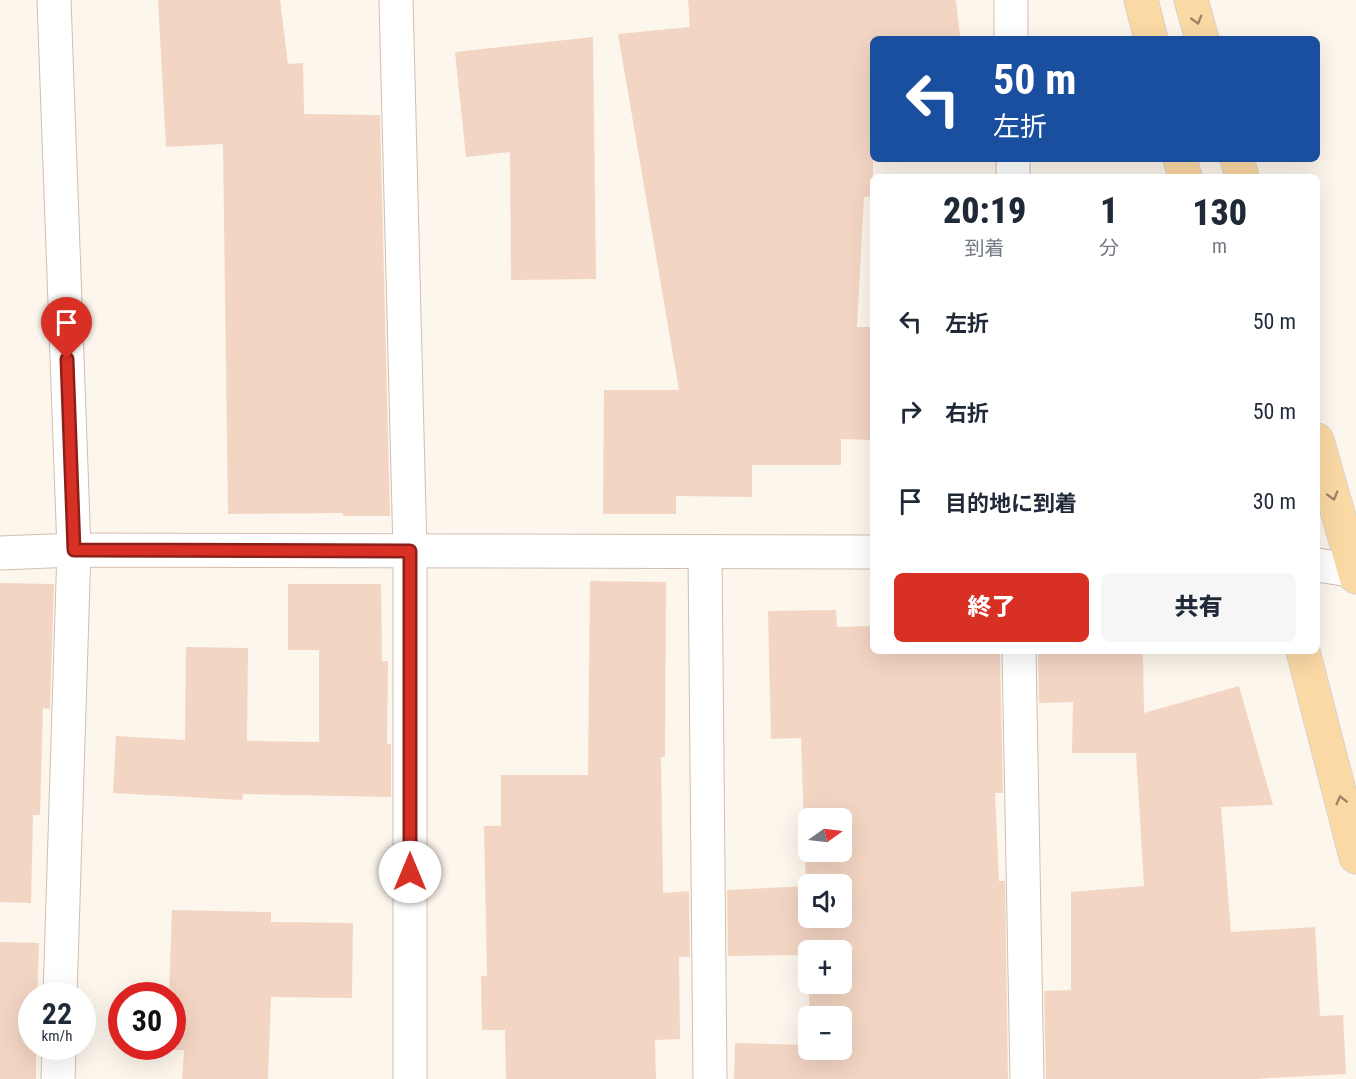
<!DOCTYPE html>
<html lang="ja">
<head>
<meta charset="utf-8">
<style>
	body { margin:0; font-family:"Roboto Condensed","Noto Sans JP",sans-serif; background:#f6f6f7; color:#1f2937; height:100vh; display:flex; flex-direction:column; font-size:22px; white-space:nowrap }
	* { box-sizing:border-box; margin:0 }
	p { font-size:20px; color:#747a83 }
	.icon { flex:none; width:33px; height:33px; fill:none; stroke:currentColor; stroke-width:2; stroke-linecap:round; stroke-linejoin:round }
	.map { position:relative; flex:1; overflow:hidden }
	.panel { position:absolute; left:870px; top:174px; width:450px; height:480px; display:flex; flex-direction:column; background:#fff; border-radius:9px; box-shadow:0 6px 24px #0002 }
	.panel>* { flex:none }
	.banner { position:absolute; left:870px; top:36px; width:450px; height:126px; border-radius:9px; box-shadow:0 6px 24px #0002; background:#1a4fa0; color:#fff; overflow:hidden }
	.needle { width:39px; rotate:76deg }
	.controls { position:absolute; left:798px; top:808px; display:grid; gap:12px }
	.controls a { display:grid; place-items:center; width:54px; height:54px; border-radius:9px; background:#fff; box-shadow:0 6px 24px #0002; font-size:30px }
	.speed { position:absolute; left:18px; top:982px; display:flex; gap:12px; font-size:30px; font-weight:700; text-align:center }
	.speed>* { display:grid; place-content:center; width:78px; height:78px; border-radius:50%; background:#fff; box-shadow:0 6px 24px #0002; line-height:1 }
	.speed small { font-size:15px; font-weight:400 }
	.speed .limit { border:9px solid #d22; background:#fff; color:#111 }
	.pin { position:absolute; display:grid; place-items:center; width:51px; height:51px; color:#fff; margin:-62px -26px; border-radius:50% 50% 50% 0; rotate:-45deg; box-shadow:0 0 6px #0007 }
	.pin .icon { rotate:45deg }
	.me { position:absolute; width:66px; margin:-33px; rotate:0deg; stroke-linejoin:round; filter:drop-shadow(0 0 4px #0008) }
	.turn { display:flex; align-items:center; gap:21px; height:126px; padding:0 24px; font-size:27px }
	.turn .icon { width:78px; height:78px; stroke-width:2.5 }
	.turn b { display:block; font-size:42px; line-height:51px }
	.eta { display:flex; justify-content:space-evenly; align-items:center; height:102px; text-align:center }
	.eta b { font-size:36px; font-weight:800; line-height:42px }
	.primary-button { display:flex; gap:12px; margin-top:auto; padding:12px 24px }
	.primary-button a { flex:1; height:69px; border-radius:9px; background:#d93025; color:#fff; font-size:24px; font-weight:800; line-height:69px; text-align:center }
	.primary-button a+a { background:#f6f6f7; color:#1f2937 }
	ul { padding:0; list-style:none }
	li { display:flex; align-items:center; gap:18px; height:90px; padding:0 24px }
	li div { flex:1 }
	li b { display:block; font-size:22px }
	li em { font-style:normal }
	.map>svg:first-child { display:block }
</style>
</head>
<body>
<div class="map">
<svg width="1356" height="1079" viewBox="0 0 1356 1079">
	<rect width="100%" height="100%" fill="#fdf6ec"/>
	<!-- building -->
	<g fill="#f3d5c3" fill-rule="evenodd">
		<polygon points="158,0 280,0 288,64 303,63 304,114 380,115 390,516 343,516 343,513 228,514 223,144 166,147"/>
		<polygon points="688,0 956,0 960,36 873,39 873,196 864,197 857,327 873,327 873,440 841,439 841,465 752,465 752,497 676,496 676,514 603,514 604,390 679,390 618,34 690,27"/>
		<polygon points="593,37 596,279 511,280 510,152 466,157 455,52"/>
		<polygon points="590,581 666,582 665,757 661,757 663,893 689,891 690,957 679,957 680,1039 655,1040 656,1079 506,1079 505,1030 482,1030 481,976 487,976 484,826 501,826 501,775 588,775"/>
		<polygon points="0,583 54,584 50,709 43,708 40,815 33,815 31,903 0,902"/>
		<polygon points="288,584 381,584 382,661 388,661 387,744 391,744 391,797 243,794 242,800 113,793 116,736 185,740 186,647 248,648 247,741 319,742 319,650 288,650"/>
		<path d="M 836,610 L 837,627 L 873,626 L 873,651 L 985,651 L 985,654 L 1000,654 L 1003,793 L 995,793 L 999,881 L 1005,881 L 1008,1079 L 734,1079 L 735,1043 L 808,1045 L 808,1050 L 842,1050 L 842,1017 L 810,1017 L 807,955 L 728,956 L 727,890 L 806,886 L 801,738 L 771,739 L 768,611 ZM 808,819 L 842,819 L 842,852 L 808,852 ZM 808,885 L 842,885 L 842,918 L 808,918 ZM 808,951 L 842,951 L 842,984 L 808,984 Z"/>
		<polygon points="1038,654 1143,654 1144,713 1239,686 1273,805 1221,807 1231,932 1315,927 1320,1016 1343,1015 1346,1074 1253,1079 1046,1079 1044,991 1071,990 1071,892 1144,886 1136,753 1072,753 1073,702 1039,703"/>
		<polygon points="172,910 271,912 271,922 353,923 352,998 271,997 268,1079 182,1079 184,1050 168,1050 168,1047 172,1047 172,996 169,996"/>
		<polygon points="0,942 39,943 37,996 32,996 32,1047 36,1047 36,1079 0,1079"/>
	</g>
	<g fill="none" stroke-linecap="round" stroke-linejoin="round">
		<defs>
			<g id="minor">
				<polyline points="54,0 74,550 60,996"/>
				<polyline points="396,0 410,551 410,1079"/>
				<polyline points="1011,0 1011,39"/>
				<polyline points="1013,159 1013,177"/>
				<polyline points="0,553 74,550 873,552"/>
				<polyline points="705,553 710,1079"/>
				<polyline points="1317,565 1356,571"/>
				<polyline points="1019,651 1027,1079"/>
				<polyline points="58,1079 59,1047"/>
			</g>
			<g id="major">
				<polyline points="1141,0 1151,39"/>
				<polyline points="1191,0 1202,39"/>
				<polyline points="1180,159 1185,177"/>
				<polyline points="1237,159 1242,177"/>
				<polyline points="1317,440 1356,577"/>
				<polyline points="1303,651 1356,857"/>
			</g>
		</defs>
		<!-- minor casing -->
		<use href="#minor" stroke="#d1beb0" stroke-width="35"/>
		<!-- major casing -->
		<use href="#major" stroke="#dad1cd" stroke-width="35"/>
		<!-- minor -->
		<use href="#minor" stroke="#fff" stroke-width="33"/>
		<!-- major -->
		<use href="#major" stroke="#fbd9a5" stroke-width="33"/>
	</g>
	<!-- one-way arrows -->
	<defs><path id="oneway-chevron" d="M-2-3.5L2.5 0L-2 3.5" fill="none" stroke-width="1.6" stroke-linecap="round" stroke-linejoin="round" transform="scale(1.5)"/></defs>
	<g stroke="#a18267">
		<use href="#oneway-chevron" transform="translate(1197 20) rotate(74)"/>
		<use href="#oneway-chevron" transform="translate(1333 496) rotate(74)"/>
		<use href="#oneway-chevron" transform="translate(1341 800) rotate(-104)"/>
	</g>
	<g fill="none" stroke-linecap="round" stroke-linejoin="round">
		<defs>
			<polyline id="route" points="67,359 74,550 410,551 410,872"/>
		</defs>
		<!-- route casing -->
		<use href="#route" stroke="#8d1f18" stroke-width="15"/>
		<!-- route -->
		<use href="#route" stroke="#d93025" stroke-width="10"/>
	</g>
</svg>
<div class="controls">
<a><svg class="needle" viewBox="-14 -14 28 28"><path d="M0-13l5 13h-10z" fill="#e53935"/><path d="M0 13l5-13h-10z" fill="#747a83"/></svg></a>
<a><svg class="icon" aria-label="sound" viewBox="0 0 24 24"><path d="M4 9h4l5-4v14l-5-4H4zM17 9q2 3 0 6"/></svg></a>
<a>+</a>
<a>−</a>
</div>
<div class="speed"><div>22<small>km/h</small></div><div class="limit">30</div></div>
<div class="pin" style="left:67px;top:359px;background:#d93025"><svg class="icon" aria-label="arrive" viewBox="0 0 24 24"><path d="M6 21V4h12l-3 4 3 4H6"/></svg></div>
<svg class="me" style="left:410px;top:872px" viewBox="-20 -20 40 40"><circle r="19" fill="#fff"/><path d="M0-13L10 11 0 6-10 11z" fill="#d93025"/></svg>
<div class="banner">
<div class="turn"><svg class="icon" aria-label="left" viewBox="0 0 24 24"><path d="M17 20v-9H6M10 6l-5 5 5 5"/></svg><div><b>50 m</b>左折</div></div>
</div>
<section class="panel">
<div class="eta">
<div><b>20:19</b><p>到着</p></div>
<div><b>1</b><p>分</p></div>
<div><b>130</b><p>m</p></div>
</div>
<ul>
<li><svg class="icon" aria-label="left" viewBox="0 0 24 24"><path d="M17 20v-9H6M10 6l-5 5 5 5"/></svg><div><b>左折</b></div><em>50 m</em></li>
<li><svg class="icon" aria-label="right" viewBox="0 0 24 24"><path d="M7 20v-9h11M14 6l5 5-5 5"/></svg><div><b>右折</b></div><em>50 m</em></li>
<li><svg class="icon" aria-label="arrive" viewBox="0 0 24 24"><path d="M6 21V4h12l-3 4 3 4H6"/></svg><div><b>目的地に到着</b></div><em>30 m</em></li>
</ul>
<div class="primary-button"><a>終了</a><a>共有</a></div>
</section>
</div>
</body>
</html>
